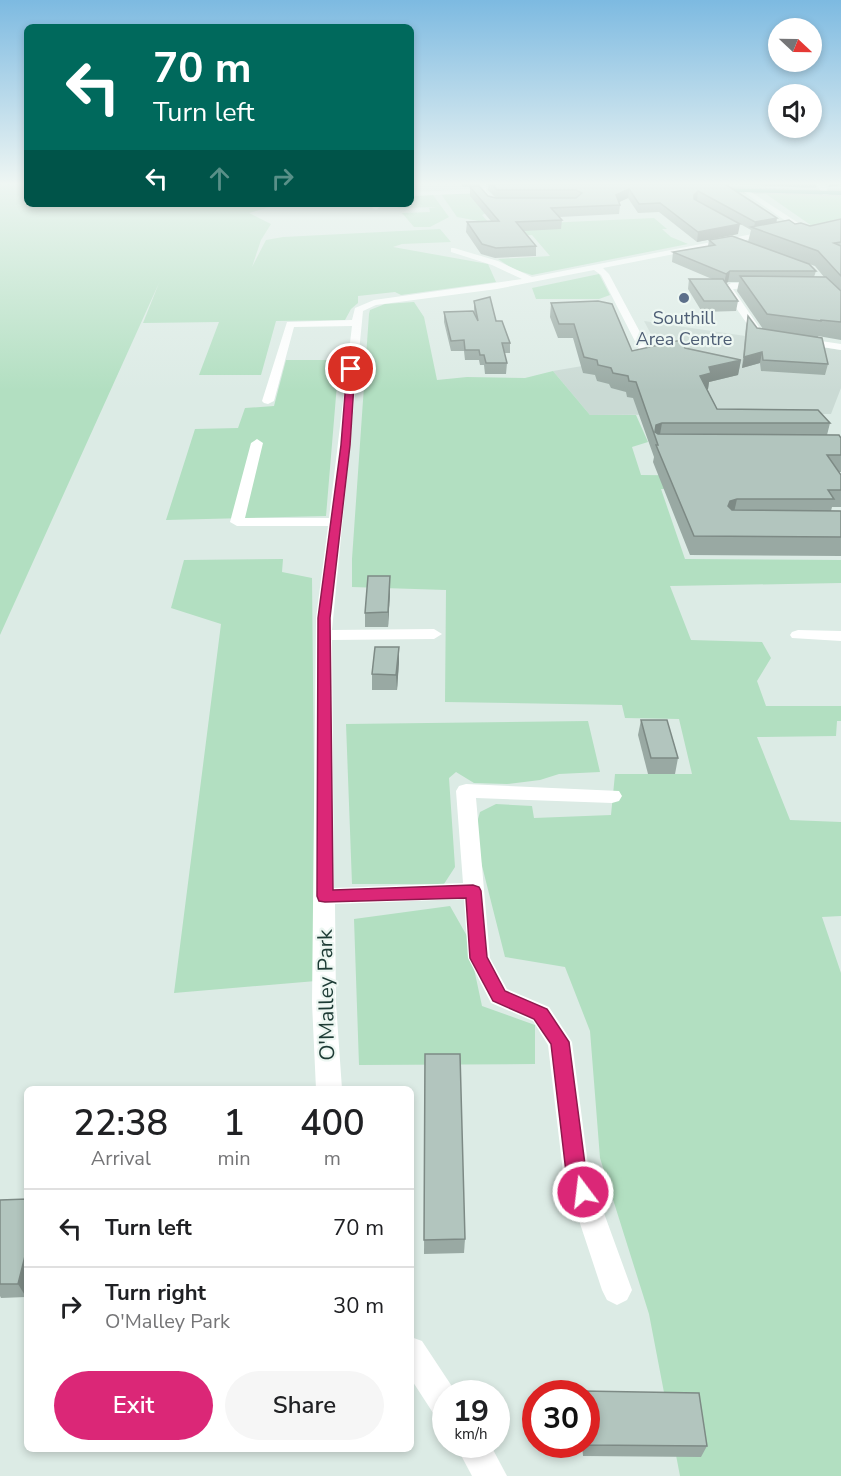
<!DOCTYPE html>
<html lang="en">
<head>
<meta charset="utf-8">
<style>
	body { margin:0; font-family:"Nunito Sans",sans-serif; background:#f6f6f6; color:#202124; height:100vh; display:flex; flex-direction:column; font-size:22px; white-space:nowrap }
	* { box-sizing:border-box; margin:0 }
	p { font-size:20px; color:#757577 }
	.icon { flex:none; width:33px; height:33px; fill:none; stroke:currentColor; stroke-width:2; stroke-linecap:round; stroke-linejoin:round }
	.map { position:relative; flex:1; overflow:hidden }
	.panel { position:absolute; left:24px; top:1086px; width:390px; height:366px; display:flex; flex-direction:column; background:#fff; border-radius:9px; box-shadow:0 3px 9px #0003 }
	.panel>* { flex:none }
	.guide { position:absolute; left:24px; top:24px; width:390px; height:183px; border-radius:9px; box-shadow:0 3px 9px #0003; background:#00695c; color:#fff; overflow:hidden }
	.needle { width:39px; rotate:112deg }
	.tools { position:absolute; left:768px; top:18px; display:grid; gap:12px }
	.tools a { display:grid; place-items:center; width:54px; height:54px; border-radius:50%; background:#fff; box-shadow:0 3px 9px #0003; font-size:30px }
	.speed { position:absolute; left:432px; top:1380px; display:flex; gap:12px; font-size:30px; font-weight:700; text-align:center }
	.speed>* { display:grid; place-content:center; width:78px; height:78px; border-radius:50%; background:#fff; box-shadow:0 3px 9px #0003; line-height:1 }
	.speed small { font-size:15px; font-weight:400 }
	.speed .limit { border:9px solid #d22; background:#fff; color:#111 }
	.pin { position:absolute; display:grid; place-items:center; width:51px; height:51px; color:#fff; margin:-26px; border:3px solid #fff; border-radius:50%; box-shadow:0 2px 6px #0007 }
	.me { position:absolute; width:66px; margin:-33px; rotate:345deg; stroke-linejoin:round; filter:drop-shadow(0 0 4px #0008) }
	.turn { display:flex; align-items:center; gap:21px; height:126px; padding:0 30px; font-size:27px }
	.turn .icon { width:78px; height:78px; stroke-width:2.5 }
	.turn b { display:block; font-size:42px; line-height:51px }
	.lanes { display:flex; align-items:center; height:57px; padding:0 30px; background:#0003; justify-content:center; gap:30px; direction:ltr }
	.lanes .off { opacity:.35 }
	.eta { display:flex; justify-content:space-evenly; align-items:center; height:102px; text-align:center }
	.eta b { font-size:36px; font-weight:600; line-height:42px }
	.button { display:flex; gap:12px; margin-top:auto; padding:12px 30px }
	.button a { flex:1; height:69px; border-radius:36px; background:#db2777; color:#fff; font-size:24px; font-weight:600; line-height:69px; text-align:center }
	.button a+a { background:#f6f6f6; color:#202124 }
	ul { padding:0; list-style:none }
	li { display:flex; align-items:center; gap:18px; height:78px; padding:0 30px; border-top:2px solid #e0e0e0 }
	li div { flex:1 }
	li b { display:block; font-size:22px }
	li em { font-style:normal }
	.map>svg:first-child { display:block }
</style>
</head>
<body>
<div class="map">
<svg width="841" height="1476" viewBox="0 0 841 1476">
	<rect width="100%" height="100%" fill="#dcebe5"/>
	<!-- built -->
	<polygon fill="#cadad4" points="644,321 841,350 841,388 831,414 590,415 553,371 641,356 662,355"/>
	<!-- green -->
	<g fill="#b2dfc1">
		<polygon points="0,185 27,185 27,204 281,204 249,213 271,224 261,240 252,267 266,240 283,237 440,229 451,242 402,244 393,247 488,264 496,282 401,295 395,292 358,296 358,303 351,309 345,320 276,321 261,375 199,375 219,322 143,323 159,283 0,635"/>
		<polygon points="480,193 493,210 482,215 489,223 457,217 441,194"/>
		<polygon points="766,194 841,196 841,221 812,226"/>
		<polygon points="433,195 449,217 430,227 414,227 402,213 430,212 429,208 437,207 398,208 395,204 411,204 411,196"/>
		<polygon points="654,218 667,229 662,229 671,237 688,244 532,275 513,269 498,259 550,256 532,235 518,236 505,225"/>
		<polygon points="599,274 610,295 599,299 536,299 532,288"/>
		<polygon points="414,302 424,317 437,380 467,377 525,378 553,371 590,415 636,415 648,442 632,447 641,475 841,477 841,488 661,489 685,559 841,560 841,583 670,586 691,640 762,642 771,658 757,681 766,706 841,706 841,721 837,721 836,736 757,737 790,820 841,822 841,916 822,917 841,973 841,1476 680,1476 649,1314 600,1158 590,1031 565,967 505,957 477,846 476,826 480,812 496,804 532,806 534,818 611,815 615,774 692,774 679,719 625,718 622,705 445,702 446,590 352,587 352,559 369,314 370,310 385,304"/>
		<polygon points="286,360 339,360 326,516 166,520 195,429 238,428 245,408 274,406"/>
		<polygon points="283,559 282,572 312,578 316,981 174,993 221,624 171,608 184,560"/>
		<polygon points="588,721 600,772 559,774 540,780 507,784 474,783 456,772 449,778 455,867 444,884 352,884 346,724"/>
		<polygon points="450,906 467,936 482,1006 535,1025 535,1064 359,1065 354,919"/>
	</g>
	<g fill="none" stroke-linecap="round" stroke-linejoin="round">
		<defs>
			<polygon id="major" points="709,188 841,191 841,195 711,191"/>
		</defs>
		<!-- major casing -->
		<use href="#major" stroke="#c0c8c6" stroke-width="3"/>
		<!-- minor -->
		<g fill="#fff" fill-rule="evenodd">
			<polygon points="479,184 486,184 486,191 494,200 501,201 501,205 489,204 480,193 411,196 411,192 479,189"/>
			<polygon points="816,184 826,186 829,195 823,195"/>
			<polygon points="744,190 748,190 800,224 793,226 744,192"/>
			<polygon points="375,204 383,204 376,210 372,208"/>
			<polygon points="773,230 777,232 776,234 603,268 609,274 649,349 644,352 639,349 601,275 594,270 497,289 376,305 363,311 332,630 434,629 442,634 434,639 332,640 334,888 463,883 456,791 459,786 466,784 619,791 622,796 619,801 612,803 476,798 490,958 507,989 549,1007 572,1042 589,1172 632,1290 627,1300 617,1305 607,1300 602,1290 563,1172 548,1045 533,1021 491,1003 468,958 464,899 335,904 336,1003 342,1089 316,1089 312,1003 316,618 328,526 237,526 230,522 251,443 257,439 263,443 245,518 329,518 352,326 294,327 274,401 268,404 264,403 262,401 287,322 352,320 355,308 374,300 522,279 492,265 451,252 451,248 454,248 498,261 532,277"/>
			<polygon points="761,283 765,286 764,288 733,289 761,330 767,335 762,338 754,334 723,289 731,283"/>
			<polygon points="801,338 841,344 841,350 797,343 796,341"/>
			<polygon points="798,630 841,631 841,641 792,638 790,635 792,632"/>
			<polygon points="411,1337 422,1341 457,1394 446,1394 446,1420 435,1416 411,1379"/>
			<polygon points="455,1444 490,1444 507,1476 472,1476"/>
		</g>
		<!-- major -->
		<use href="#major" fill="#5ca596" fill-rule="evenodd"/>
	</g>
	<!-- wall -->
	<g fill="#99a9a3" fill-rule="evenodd">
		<path d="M 461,184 L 478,184 L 477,186 L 488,196 L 496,198 L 488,190 L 488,184 L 725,184 L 776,223 L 810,226 L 841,219 L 841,340 L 818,336 L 828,364 L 825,375 L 761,371 L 760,363 L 742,368 L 746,326 L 748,316 L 757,328 L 763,329 L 737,291 L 739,282 L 728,282 L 726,283 L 738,301 L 736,311 L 702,312 L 688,289 L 689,279 L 712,279 L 672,262 L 673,252 L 708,246 L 709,240 L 748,242 L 751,230 L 697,200 L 738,234 L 697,242 L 659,212 L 638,213 L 628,198 L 619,202 L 620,205 L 619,214 L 559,217 L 562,220 L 561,229 L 524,231 L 536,246 L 536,256 L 495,258 L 481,254 L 466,232 L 467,222 L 491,221 L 470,196 L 470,187 L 463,187 ZM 809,264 L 815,266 L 824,277 L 814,277 L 816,271 Z"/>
		<polygon points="725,184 817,184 816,188"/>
		<polygon points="474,301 496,321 510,343 510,353 504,353 507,363 506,374 485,374 484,365 480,365 479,360 465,360 464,351 451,351 444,322 444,312 474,314"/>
		<polygon points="551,303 632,351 685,348 741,360 738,375 709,382 708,389 707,389 717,409 830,423 827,435 841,438 841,472 839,472 841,475 841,507 832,507 831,511 841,511 841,556 690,555 653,462 654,457 633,398 627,397 626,392 611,388 609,384 597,381 595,375 583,373 573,338 558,338 550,317"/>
		<polygon points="390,576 390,591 388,627 365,627 365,613"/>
		<polygon points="399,647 399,662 397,690 372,690 372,674"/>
		<polygon points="641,720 678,758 675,774 648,774 638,735"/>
		<polygon points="425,1054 465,1239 464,1253 424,1254"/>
		<polygon points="27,1199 27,1293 26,1297 1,1298 0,1296 0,1200"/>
		<polygon points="582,1391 707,1446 701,1457 583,1456 582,1444 586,1444 586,1394 581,1394"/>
	</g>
	<!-- shaded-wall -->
	<g fill="#7d8a85">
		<polygon points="829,184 841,184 841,185 829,187"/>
		<polygon points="629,189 628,198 615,204 616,195"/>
		<polygon points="698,191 697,200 692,205 694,195"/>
		<polygon points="777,218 776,227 754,228 755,222"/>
		<polygon points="740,224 738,234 697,242 698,232"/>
		<polygon points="730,271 728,282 724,284 726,274"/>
		<polygon points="762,352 760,363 742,368 744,357"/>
		<polygon points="741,360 738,375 709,382 708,389 697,391 700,376 709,367"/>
		<polygon points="662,423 659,440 654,434 656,425"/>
		<polygon points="737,499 733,517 728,506 730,501"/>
		<polygon points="390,576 390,591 388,627 388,612"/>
		<polygon points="399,647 399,662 397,690 396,675"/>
		<polygon points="26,1252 27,1254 27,1293 26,1297 18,1284"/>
	</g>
	<!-- building -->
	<g fill="#b2c5be" stroke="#7d8a85" stroke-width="1.5">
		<polygon points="492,184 725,184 777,218 755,222 698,191 694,195 694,199 740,224 698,232 660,203 639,204 629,189 616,195 620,205 551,208 562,220 516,222 536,246 496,248 482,244 467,222 499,221 470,187 479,186 488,196 496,198 576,198 582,193 576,190 497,190"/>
		<polygon points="841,219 841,242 834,243 841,246 841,276 818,251 751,227 789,220 795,224 801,223 810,226"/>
		<polygon points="732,236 809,264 816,271 730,271 726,274 673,252 715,245 709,240"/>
		<polygon points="740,276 826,277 841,291 841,322 821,320 821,321 767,314"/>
		<polygon points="689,279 723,279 738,301 704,301"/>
		<polygon points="490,297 496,321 502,321 510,343 502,343 507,363 486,363 484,355 480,355 479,350 465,350 464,340 451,341 444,312 473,311 478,321 474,301"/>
		<polygon points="598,301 612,304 632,351 681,340 685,348 741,360 709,367 711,373 700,376 717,409 818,410 830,423 662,423 656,425 655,432 658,434 839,435 841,438 841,455 827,455 841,475 841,490 828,490 834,499 737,499 730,501 728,506 732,510 841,511 841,537 694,536 656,445 658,445 636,382 629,381 628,376 613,373 611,368 598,365 597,360 584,357 574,324 559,324 551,303"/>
		<polygon points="748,316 757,328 822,338 828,364 763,360 762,352 744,357"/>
		<polygon points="368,576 390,576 388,612 365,613"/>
		<polygon points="375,647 399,647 396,675 372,674"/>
		<polygon points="641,720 667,720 678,758 651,758"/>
		<polygon points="425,1054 460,1054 465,1239 424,1240"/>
		<polygon points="27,1199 27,1252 26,1252 18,1284 0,1284 0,1200"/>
		<polygon points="582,1391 699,1393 707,1446 587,1445 586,1394 582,1394"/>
	</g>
	<!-- sky -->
	<linearGradient id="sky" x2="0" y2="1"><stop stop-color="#7dbae1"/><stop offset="0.47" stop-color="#eff6f3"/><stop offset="1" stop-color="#eff6f3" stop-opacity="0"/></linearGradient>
	<rect width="841" height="391" fill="url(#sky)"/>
	<!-- route -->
	<polygon fill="#db2777" stroke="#8e194d" stroke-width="1.5" points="351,367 355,369 350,445 330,618 333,890 473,885 479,887 481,891 487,957 505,991 547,1009 569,1042 586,1172 593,1192 590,1199 583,1202 575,1199 566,1172 551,1044 534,1019 493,1001 470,958 466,898 325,902 319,901 317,896 318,618 341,445 347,369"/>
	<!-- markers -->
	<circle fill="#5c6f8a" stroke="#edf7f2" stroke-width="2" cx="684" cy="298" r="6"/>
	<g text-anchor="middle" stroke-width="4.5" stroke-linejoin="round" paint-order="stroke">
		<!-- far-service labels -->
		<g font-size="18" fill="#4e5e75" stroke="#edf7f2">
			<text x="684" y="324">Southill<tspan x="684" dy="21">Area Centre</tspan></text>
		</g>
		<!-- street labels -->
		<g font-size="21" fill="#1d3b35" stroke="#edf7f2">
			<text transform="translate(326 995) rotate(-91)" y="7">O'Malley Park</text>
		</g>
	</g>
</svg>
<div class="tools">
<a><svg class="needle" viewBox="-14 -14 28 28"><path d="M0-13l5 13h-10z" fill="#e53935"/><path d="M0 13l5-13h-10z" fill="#757577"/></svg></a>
<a><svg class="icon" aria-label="sound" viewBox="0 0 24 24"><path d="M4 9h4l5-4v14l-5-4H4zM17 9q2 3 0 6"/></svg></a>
</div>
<div class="speed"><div>19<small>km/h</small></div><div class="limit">30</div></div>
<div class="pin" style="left:351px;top:369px;background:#d93025"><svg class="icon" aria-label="arrive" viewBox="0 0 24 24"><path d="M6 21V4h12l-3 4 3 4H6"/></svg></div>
<svg class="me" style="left:583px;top:1192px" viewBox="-20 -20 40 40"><circle r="17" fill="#db2777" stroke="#fff" stroke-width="3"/><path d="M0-11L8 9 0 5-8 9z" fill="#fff"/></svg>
<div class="guide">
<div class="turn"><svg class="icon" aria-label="left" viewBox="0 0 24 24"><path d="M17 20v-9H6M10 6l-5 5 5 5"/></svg><div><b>70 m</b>Turn left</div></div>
<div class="lanes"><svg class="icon" aria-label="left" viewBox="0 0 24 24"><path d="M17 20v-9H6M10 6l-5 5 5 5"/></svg><svg class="icon off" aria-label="ahead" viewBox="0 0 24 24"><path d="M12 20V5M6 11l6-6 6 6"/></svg><svg class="icon off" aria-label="right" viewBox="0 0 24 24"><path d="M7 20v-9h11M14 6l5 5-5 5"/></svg></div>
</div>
<section class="panel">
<div class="eta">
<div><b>22:38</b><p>Arrival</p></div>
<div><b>1</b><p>min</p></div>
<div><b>400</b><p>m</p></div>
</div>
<ul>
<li><svg class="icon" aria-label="left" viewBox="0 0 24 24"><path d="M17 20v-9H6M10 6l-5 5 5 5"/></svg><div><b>Turn left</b></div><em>70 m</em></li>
<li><svg class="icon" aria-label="right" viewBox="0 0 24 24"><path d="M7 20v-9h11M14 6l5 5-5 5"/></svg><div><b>Turn right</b><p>O'Malley Park</p></div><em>30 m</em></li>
</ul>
<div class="button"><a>Exit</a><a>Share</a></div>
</section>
</div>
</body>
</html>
